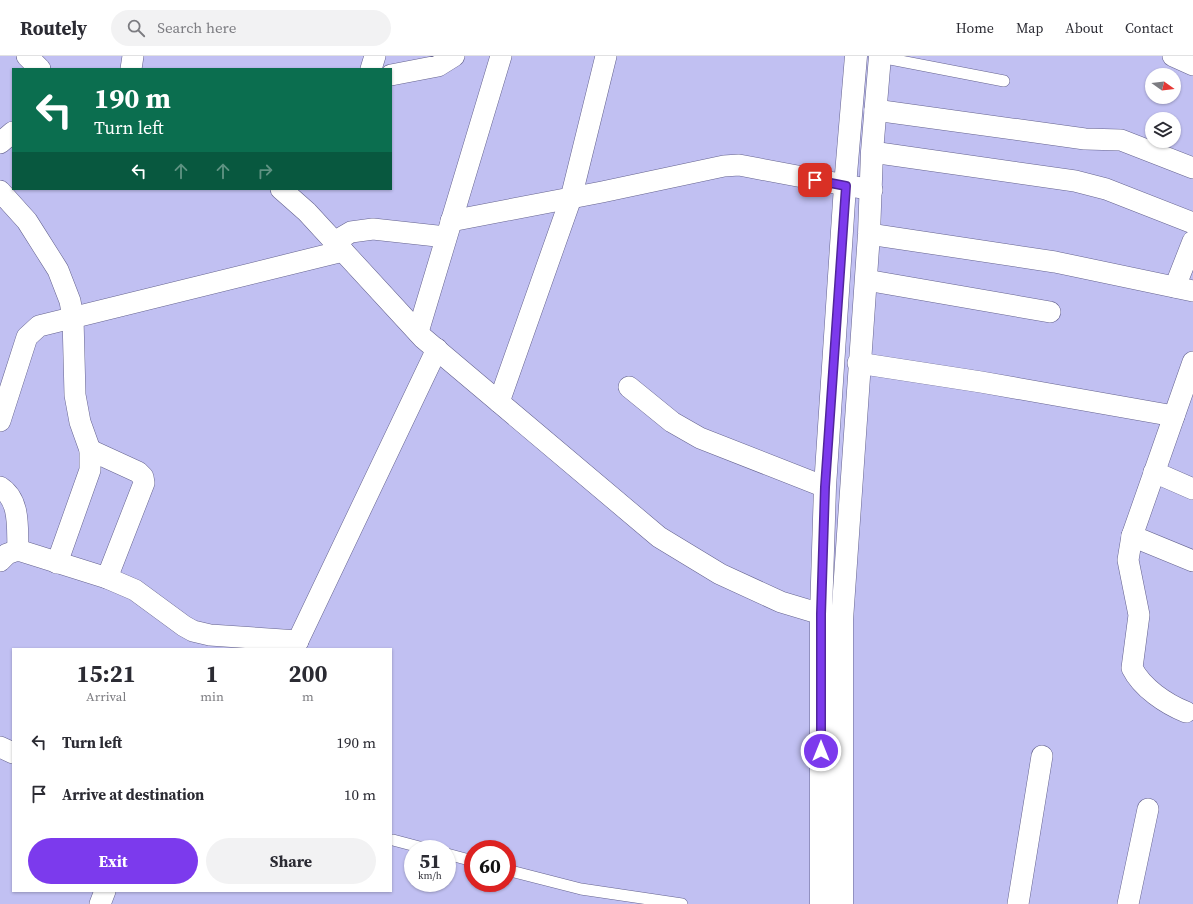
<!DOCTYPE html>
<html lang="en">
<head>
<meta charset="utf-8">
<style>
	body { margin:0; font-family:"Source Serif 4",serif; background:#f2f2f3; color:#2b2b33; height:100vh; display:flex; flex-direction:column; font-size:15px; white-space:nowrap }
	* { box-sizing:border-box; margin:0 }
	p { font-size:13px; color:#7c7c81 }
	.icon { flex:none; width:22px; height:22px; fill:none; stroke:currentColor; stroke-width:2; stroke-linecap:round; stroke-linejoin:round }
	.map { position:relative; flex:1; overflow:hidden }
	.drawer { position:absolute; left:12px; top:592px; width:380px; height:244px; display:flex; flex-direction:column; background:#fff; border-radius:0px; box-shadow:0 1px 3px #0004 }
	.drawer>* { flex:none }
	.top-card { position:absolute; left:12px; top:12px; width:380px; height:122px; border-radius:0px; box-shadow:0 1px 3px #0004; background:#0b6e4f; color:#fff; overflow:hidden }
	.needle { width:26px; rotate:104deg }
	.tools { position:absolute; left:1145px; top:12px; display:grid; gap:8px }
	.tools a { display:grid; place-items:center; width:36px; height:36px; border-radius:50%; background:#fff; box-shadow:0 1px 3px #0004; font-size:20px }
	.speed { position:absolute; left:404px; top:784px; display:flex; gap:8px; font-size:20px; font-weight:700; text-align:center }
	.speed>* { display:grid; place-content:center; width:52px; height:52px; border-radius:50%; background:#fff; box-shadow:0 1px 3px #0004; line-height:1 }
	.speed small { font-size:10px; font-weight:400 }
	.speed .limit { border:6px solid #d22; background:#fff; color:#111 }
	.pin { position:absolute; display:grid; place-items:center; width:34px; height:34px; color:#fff; margin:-17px; border-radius:8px; box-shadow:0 2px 6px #0006 }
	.me { position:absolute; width:44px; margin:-22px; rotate:0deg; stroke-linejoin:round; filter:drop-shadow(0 0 3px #0008) }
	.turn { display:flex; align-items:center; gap:14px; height:84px; padding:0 16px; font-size:18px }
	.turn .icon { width:52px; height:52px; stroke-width:2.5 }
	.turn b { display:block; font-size:28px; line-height:34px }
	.lanes { display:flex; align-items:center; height:38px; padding:0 16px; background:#0003; justify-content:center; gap:20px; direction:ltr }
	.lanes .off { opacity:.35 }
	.eta { display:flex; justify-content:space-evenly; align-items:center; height:68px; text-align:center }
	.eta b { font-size:24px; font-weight:700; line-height:28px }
	.primary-button { display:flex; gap:8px; margin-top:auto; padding:8px 16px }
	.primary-button a { flex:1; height:46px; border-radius:24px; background:#7c3aed; color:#fff; font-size:16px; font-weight:700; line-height:46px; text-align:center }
	.primary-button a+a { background:#f2f2f3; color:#2b2b33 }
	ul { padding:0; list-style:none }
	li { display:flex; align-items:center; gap:12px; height:52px; padding:0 16px }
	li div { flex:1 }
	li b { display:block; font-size:15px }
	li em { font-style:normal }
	header { display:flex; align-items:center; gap:24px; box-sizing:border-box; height:56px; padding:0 20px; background:#fff; border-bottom:1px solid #e1e1e2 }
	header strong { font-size:19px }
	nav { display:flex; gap:22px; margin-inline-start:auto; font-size:14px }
	.search { width:280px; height:36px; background:#f2f2f3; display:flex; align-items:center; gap:10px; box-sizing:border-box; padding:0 14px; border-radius:22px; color:#7c7c81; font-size:15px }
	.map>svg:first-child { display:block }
</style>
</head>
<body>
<header>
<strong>Routely</strong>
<div class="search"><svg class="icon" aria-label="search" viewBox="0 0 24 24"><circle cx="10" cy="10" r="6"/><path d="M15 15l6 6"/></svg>Search here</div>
<nav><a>Home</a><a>Map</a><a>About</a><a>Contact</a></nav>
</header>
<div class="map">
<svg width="1193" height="848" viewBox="0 0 1193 848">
	<rect width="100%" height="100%" fill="#c1c0f2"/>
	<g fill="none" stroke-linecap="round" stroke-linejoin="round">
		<defs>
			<g id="service">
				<polyline points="880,1 1004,25"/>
				<polyline points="393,784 427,793"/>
				<polyline points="447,798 473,805"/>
				<polyline points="507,814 581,833 682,848"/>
			</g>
			<g id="minor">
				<polyline points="27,0 40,13"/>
				<polyline points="1173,0 1193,9"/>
				<polyline points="131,13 133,0"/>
				<polyline points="371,13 375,0"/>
				<polyline points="391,19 438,10 454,0"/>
				<polyline points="875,54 1085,83 1121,84 1193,112"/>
				<polyline points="0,87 13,76"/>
				<polyline points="872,96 1075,125 1106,133 1193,167"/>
				<polyline points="281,133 307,156 423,282 659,481 720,518 781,546 821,558"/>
				<polyline points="0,135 27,165 58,214 70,245 73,262 75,339 80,366 90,394 90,414 57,507"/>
				<polyline points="451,165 602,136 724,110 739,109 872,134"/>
				<polyline points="869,178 1055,206 1193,235"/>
				<polyline points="334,186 351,176 373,173 446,181"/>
				<polyline points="866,224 1050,256"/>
				<polyline points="1175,231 1193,185"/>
				<polyline points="418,276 501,0"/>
				<polyline points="858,307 981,326 1174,360"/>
				<polyline points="629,331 672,366 700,382 825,431"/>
				<polyline points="499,346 571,142 606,0"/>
				<polyline points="0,365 27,281 39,270 343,195"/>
				<polyline points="90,394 138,416 143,421 144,427 107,522"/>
				<polyline points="1154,416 1193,433"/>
				<path d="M 0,431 C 21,444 17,473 18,494"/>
				<polyline points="1132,480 1193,505"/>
				<polyline points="0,505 7,498 18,494 107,522 135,534 184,570 193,575 210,579 298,585"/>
				<polyline points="294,593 437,293"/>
				<path d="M 1186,656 C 1166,648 1142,632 1132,612 L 1139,559 L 1128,504 L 1132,480 L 1193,306"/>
				<polyline points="0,691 13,697"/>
				<polyline points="100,848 105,835"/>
				<polyline points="1018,848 1042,700"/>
				<polyline points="1128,848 1148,753"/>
			</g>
			<g id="primary">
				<polyline points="821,848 821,558 825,431 845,130 856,0"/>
				<polyline points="842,848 842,564 869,178 872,96 880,0"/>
			</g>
		</defs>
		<!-- service casing -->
		<use href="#service" stroke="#65638f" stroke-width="12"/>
		<!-- minor casing -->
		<use href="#minor" stroke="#65638f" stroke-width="22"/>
		<!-- primary casing -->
		<use href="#primary" stroke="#65638f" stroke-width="23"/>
		<!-- service -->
		<use href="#service" stroke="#fff" stroke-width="11"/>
		<!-- minor -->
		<use href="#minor" stroke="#fff" stroke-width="21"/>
		<!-- primary -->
		<use href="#primary" stroke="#fff" stroke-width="22"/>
	</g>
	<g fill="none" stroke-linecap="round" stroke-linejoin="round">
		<defs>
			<polyline id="route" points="815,124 846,130 825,431 821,558 821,695"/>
		</defs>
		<!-- route casing -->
		<use href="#route" stroke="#51269a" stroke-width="10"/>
		<!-- route -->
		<use href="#route" stroke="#7c3aed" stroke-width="7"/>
	</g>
</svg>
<div class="tools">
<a><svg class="needle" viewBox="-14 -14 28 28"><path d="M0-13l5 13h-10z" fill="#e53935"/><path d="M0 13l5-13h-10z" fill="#7c7c81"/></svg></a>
<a><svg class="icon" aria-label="layers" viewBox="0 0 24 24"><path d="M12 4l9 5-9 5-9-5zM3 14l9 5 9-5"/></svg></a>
</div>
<div class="speed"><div>51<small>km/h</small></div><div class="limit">60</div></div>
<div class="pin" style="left:815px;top:124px;background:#d93025"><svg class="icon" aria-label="arrive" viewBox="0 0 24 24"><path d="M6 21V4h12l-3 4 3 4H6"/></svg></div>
<svg class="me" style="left:821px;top:695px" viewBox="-20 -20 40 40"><circle r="17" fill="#7c3aed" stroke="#fff" stroke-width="3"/><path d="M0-11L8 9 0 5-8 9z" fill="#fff"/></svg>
<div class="top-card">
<div class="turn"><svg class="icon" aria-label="left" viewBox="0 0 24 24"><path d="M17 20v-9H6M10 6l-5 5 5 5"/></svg><div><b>190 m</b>Turn left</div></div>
<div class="lanes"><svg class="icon" aria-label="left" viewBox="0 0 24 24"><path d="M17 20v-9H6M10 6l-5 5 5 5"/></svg><svg class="icon off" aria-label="ahead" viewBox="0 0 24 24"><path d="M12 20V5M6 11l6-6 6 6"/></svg><svg class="icon off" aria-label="ahead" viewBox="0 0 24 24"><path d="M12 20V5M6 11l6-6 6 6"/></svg><svg class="icon off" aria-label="right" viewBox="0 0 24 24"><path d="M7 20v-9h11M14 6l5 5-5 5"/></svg></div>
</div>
<section class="drawer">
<div class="eta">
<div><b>15:21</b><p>Arrival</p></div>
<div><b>1</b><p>min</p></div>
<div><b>200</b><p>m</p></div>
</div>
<ul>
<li><svg class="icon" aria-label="left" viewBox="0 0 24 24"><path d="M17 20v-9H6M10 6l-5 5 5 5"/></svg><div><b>Turn left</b></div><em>190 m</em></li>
<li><svg class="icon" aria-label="arrive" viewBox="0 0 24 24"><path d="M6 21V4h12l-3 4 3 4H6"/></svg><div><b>Arrive at destination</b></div><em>10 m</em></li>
</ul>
<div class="primary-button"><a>Exit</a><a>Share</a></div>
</section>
</div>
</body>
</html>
